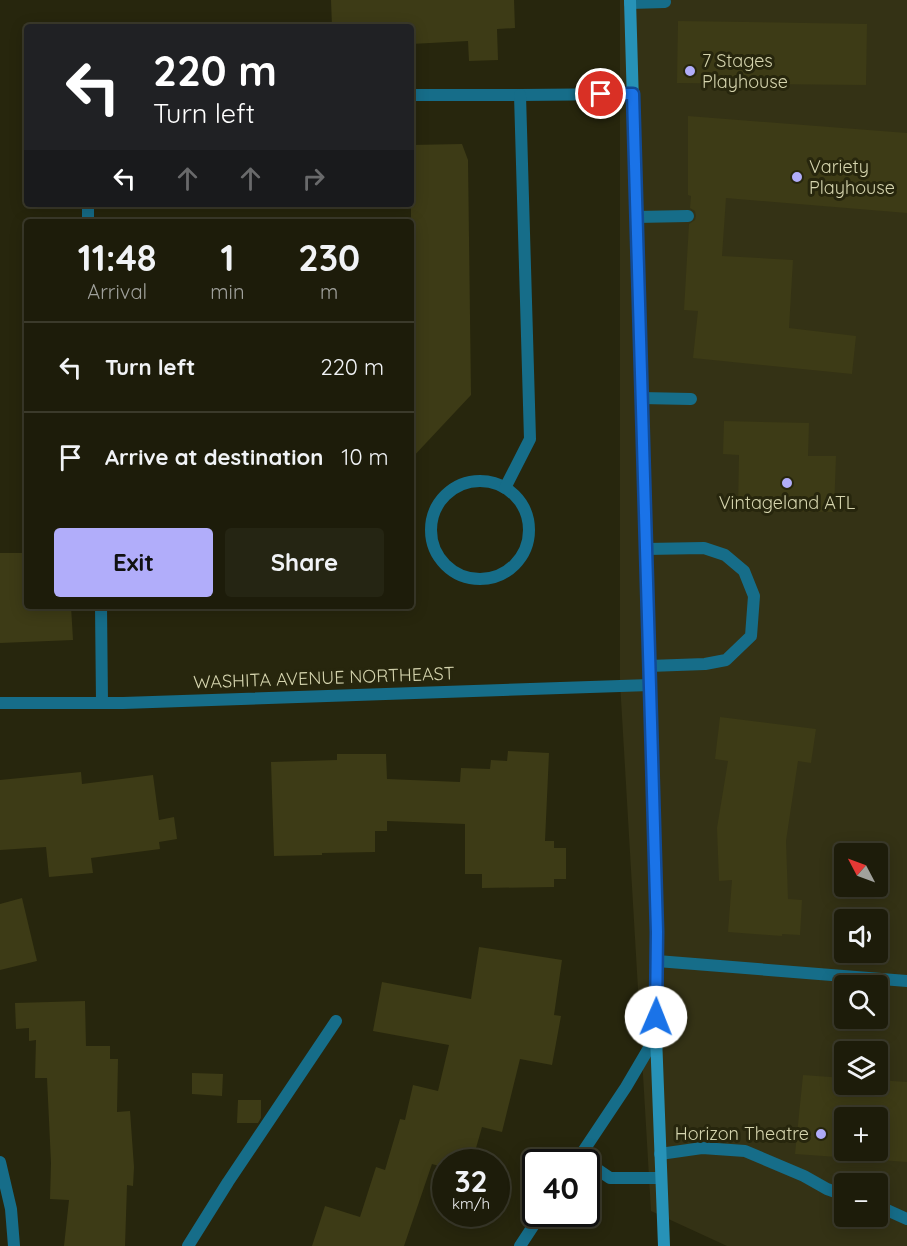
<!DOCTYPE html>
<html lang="en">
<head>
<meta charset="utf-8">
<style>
	body { margin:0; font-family:Quicksand,sans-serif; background:#252513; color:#f1f3f6; height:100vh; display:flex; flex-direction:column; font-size:22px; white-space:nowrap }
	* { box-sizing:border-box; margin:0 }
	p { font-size:20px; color:#a0a19c }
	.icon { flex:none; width:33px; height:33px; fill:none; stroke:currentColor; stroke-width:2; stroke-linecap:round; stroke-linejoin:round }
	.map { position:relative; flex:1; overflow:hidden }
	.drawer { position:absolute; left:24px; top:219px; width:390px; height:390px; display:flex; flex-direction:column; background:#1d1c0a; border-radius:6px; box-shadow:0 3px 15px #0003,0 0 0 2px #3b3a2b }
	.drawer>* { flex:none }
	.banner { position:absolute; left:24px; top:24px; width:390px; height:183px; border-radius:6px; box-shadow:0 3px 15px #0003,0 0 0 2px #3b3a2b; background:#202124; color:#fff; overflow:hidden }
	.needle { width:39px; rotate:311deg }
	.buttons { position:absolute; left:834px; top:843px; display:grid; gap:12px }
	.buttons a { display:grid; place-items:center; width:54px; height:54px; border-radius:6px; background:#1d1c0a; box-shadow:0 3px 15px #0003,0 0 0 2px #3b3a2b; font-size:30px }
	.speed { position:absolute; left:432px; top:1149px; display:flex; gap:12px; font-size:30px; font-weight:700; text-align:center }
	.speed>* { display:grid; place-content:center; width:78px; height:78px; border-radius:50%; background:#1d1c0a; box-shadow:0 3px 15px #0003,0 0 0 2px #3b3a2b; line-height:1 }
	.speed small { font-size:15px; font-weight:400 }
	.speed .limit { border:3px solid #111; border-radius:9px; background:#fff; color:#111 }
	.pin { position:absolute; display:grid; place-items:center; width:51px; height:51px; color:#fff; margin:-26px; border:3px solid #fff; border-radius:50%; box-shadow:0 2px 6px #0007 }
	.me { position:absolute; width:66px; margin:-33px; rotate:1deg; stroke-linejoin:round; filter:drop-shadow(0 0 4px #0008) }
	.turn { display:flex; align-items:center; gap:21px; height:126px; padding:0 30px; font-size:27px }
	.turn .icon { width:78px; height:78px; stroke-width:2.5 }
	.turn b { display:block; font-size:42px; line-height:51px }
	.lanes { display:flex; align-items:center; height:57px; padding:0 30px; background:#0003; justify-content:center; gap:30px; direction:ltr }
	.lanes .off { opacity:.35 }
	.eta { display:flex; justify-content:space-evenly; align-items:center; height:102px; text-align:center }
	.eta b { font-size:36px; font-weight:800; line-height:42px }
	.primary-button { display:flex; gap:12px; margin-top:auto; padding:12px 30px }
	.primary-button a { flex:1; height:69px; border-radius:6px; background:#b1adfa; color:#111; font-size:24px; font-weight:800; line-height:69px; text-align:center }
	.primary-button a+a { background:#252513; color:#f1f3f6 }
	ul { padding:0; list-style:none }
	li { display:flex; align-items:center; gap:18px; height:90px; padding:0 30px; border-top:2px solid #3b3a2b }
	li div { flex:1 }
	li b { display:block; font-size:22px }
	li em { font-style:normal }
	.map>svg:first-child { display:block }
</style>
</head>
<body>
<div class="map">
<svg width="907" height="1246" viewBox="0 0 907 1246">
	<rect width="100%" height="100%" fill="#27260d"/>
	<!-- built -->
	<path fill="#343215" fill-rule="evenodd" d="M 620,0 L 907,0 L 907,1246 L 727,1246 L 651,1211 L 620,682 ZM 844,854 L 878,854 L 878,886 L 844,886 ZM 844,920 L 878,920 L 878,952 L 844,952 ZM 844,986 L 878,986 L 878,1018 L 844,1018 ZM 844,1052 L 878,1052 L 878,1084 L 844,1084 ZM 844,1118 L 878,1118 L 878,1150 L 844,1150 ZM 844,1184 L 878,1184 L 878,1216 L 844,1216 Z"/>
	<!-- building -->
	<g fill="#3d3b16" fill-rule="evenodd">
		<polygon points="331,0 514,0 515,28 497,29 498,60 469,61 468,41 411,44 411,27 332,27"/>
		<polygon points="678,21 867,24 866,85 677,83"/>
		<polygon points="688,116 907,133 907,213 726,198 722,256 793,260 789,328 856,336 852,374 693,358 698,311 684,310 689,224 695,220 696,216 695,211 690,208 691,196 688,195"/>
		<polygon points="462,144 468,160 471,395 411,459 411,145"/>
		<polygon points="724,421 809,423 808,456 836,456 834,512 738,510 739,455 723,454"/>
		<polygon points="0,553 27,553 27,606 71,606 73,640 0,643"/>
		<polygon points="720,717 816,729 811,763 798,761 786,841 788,899 802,900 800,935 782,934 782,936 728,932 732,880 719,881 717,828 728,761 715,759"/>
		<polygon points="508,751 549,753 545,841 554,841 554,848 566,848 566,879 554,879 554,887 482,888 482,874 465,874 465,824 387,821 387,831 375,831 375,852 322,853 322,855 274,856 271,762 337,760 337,754 386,754 387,779 460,782 461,768 490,769 491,760 507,761"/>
		<polygon points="81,772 82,784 153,775 159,820 174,817 177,839 159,842 160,849 91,858 93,873 49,877 46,847 0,850 0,780"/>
		<polygon points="22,898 37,961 0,970 0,904"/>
		<polygon points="479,947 562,960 554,1015 561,1016 552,1065 520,1059 502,1132 482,1127 472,1162 446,1162 446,1168 432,1164 404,1246 312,1246 325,1206 360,1217 376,1167 385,1170 400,1119 405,1120 413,1085 438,1091 449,1045 373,1031 382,982 471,999"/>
		<polygon points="85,1001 86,1046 110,1046 110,1059 118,1059 117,1112 130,1111 134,1167 133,1186 127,1185 125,1246 64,1246 69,1200 50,1199 51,1163 47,1078 35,1078 36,1040 29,1041 29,1028 16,1029 15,1003"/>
		<polygon points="192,1073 223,1074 222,1096 192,1094"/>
		<path d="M 803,1075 L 844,1078 L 844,1084 L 878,1084 L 878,1080 L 907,1082 L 907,1162 L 795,1154 ZM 844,1118 L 878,1118 L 878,1150 L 844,1150 Z"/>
		<polygon points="238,1100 261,1100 261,1118 258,1123 237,1123"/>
	</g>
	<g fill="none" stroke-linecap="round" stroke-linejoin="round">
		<!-- lane -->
		<g stroke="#166d89" stroke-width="12">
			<polyline points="630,3 665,2"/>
			<polyline points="411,95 520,95 633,94"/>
			<polyline points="88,204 88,222"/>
			<polyline points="636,217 688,216"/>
			<polyline points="641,398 691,399"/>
			<circle cx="480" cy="530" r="49"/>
			<polyline points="505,488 530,439 520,95"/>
			<polyline points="646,549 704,548 725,555 744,571 754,596 751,636 726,660 705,664 649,666"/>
			<polyline points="101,606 102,703"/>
			<polyline points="660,1154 702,1148 745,1151 804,1176 827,1189 844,1195"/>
			<polyline points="579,1157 610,1178 661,1178"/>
			<polyline points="878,1206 907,1219"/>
			<polyline points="188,1246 228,1182 336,1021"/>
		</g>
		<!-- street -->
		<g stroke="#166d89" stroke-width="12">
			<polyline points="0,703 123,703 650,685"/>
			<polyline points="657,961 907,981"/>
			<polyline points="0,1162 11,1209 14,1246"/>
			<polyline points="576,1162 626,1087 656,1036"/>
			<polyline points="520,1246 541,1214"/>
		</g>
		<!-- secondary -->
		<polyline stroke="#2792b7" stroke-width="12" points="630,0 657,932 656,1036 664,1246"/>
	</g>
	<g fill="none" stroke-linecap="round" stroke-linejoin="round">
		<defs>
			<polyline id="route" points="601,94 633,94 657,932 656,1017"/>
		</defs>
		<!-- route casing -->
		<use href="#route" stroke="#114b97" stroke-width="15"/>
		<!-- route -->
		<use href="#route" stroke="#1a73e8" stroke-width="10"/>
	</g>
	<!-- markers -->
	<g fill="#b1adfa" stroke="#27260d" stroke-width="2">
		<circle cx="690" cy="71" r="6"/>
		<circle cx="797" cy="177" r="6"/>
		<circle cx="787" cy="483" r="6"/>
		<circle cx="821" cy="1134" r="6"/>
	</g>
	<g text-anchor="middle" stroke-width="6" stroke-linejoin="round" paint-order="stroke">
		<!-- poi labels -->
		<g font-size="18" fill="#d5d4ae" stroke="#27260d" text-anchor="start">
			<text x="702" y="67">7 Stages<tspan x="702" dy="21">Playhouse</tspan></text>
			<text x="809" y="173">Variety<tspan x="809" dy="21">Playhouse</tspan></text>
			<text x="787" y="509" text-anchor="middle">Vintageland ATL</text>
			<text x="809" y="1140" text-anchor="end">Horizon Theatre</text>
		</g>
		<!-- street labels -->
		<g font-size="18" fill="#d5d4ae" stroke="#27260d">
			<text transform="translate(324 678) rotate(-2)" y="6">WASHITA AVENUE NORTHEAST</text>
		</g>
	</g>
</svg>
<div class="buttons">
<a><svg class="needle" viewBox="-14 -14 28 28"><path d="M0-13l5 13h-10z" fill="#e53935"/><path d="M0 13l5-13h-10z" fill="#a0a19c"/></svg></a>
<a><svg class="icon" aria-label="sound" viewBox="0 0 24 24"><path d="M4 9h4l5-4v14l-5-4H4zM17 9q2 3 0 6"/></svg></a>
<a><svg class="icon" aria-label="search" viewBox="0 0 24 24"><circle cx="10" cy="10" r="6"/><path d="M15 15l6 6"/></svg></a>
<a><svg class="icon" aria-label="layers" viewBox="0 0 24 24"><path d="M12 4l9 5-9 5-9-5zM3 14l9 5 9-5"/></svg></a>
<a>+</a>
<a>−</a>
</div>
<div class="speed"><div>32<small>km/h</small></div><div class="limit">40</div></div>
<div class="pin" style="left:601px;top:94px;background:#d93025"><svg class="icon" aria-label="arrive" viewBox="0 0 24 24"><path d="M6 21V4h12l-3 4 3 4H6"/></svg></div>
<svg class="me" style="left:656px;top:1017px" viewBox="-20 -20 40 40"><circle r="19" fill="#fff"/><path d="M0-13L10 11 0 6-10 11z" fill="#1a73e8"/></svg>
<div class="banner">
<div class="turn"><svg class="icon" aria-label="left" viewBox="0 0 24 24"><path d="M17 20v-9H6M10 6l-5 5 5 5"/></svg><div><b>220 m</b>Turn left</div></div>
<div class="lanes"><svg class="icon" aria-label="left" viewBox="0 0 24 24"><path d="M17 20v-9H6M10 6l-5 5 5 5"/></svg><svg class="icon off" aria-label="ahead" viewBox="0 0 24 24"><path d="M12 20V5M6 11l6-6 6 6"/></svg><svg class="icon off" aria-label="ahead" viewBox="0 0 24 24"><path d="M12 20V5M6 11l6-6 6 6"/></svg><svg class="icon off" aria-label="right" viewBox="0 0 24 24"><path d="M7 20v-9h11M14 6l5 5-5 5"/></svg></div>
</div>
<section class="drawer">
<div class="eta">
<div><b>11:48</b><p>Arrival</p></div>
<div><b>1</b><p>min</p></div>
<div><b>230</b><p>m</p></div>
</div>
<ul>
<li><svg class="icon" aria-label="left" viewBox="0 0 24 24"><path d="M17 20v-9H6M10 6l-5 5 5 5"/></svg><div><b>Turn left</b></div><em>220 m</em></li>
<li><svg class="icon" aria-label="arrive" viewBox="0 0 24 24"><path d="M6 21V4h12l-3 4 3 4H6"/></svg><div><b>Arrive at destination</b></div><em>10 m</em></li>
</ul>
<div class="primary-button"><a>Exit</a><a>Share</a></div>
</section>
</div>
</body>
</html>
